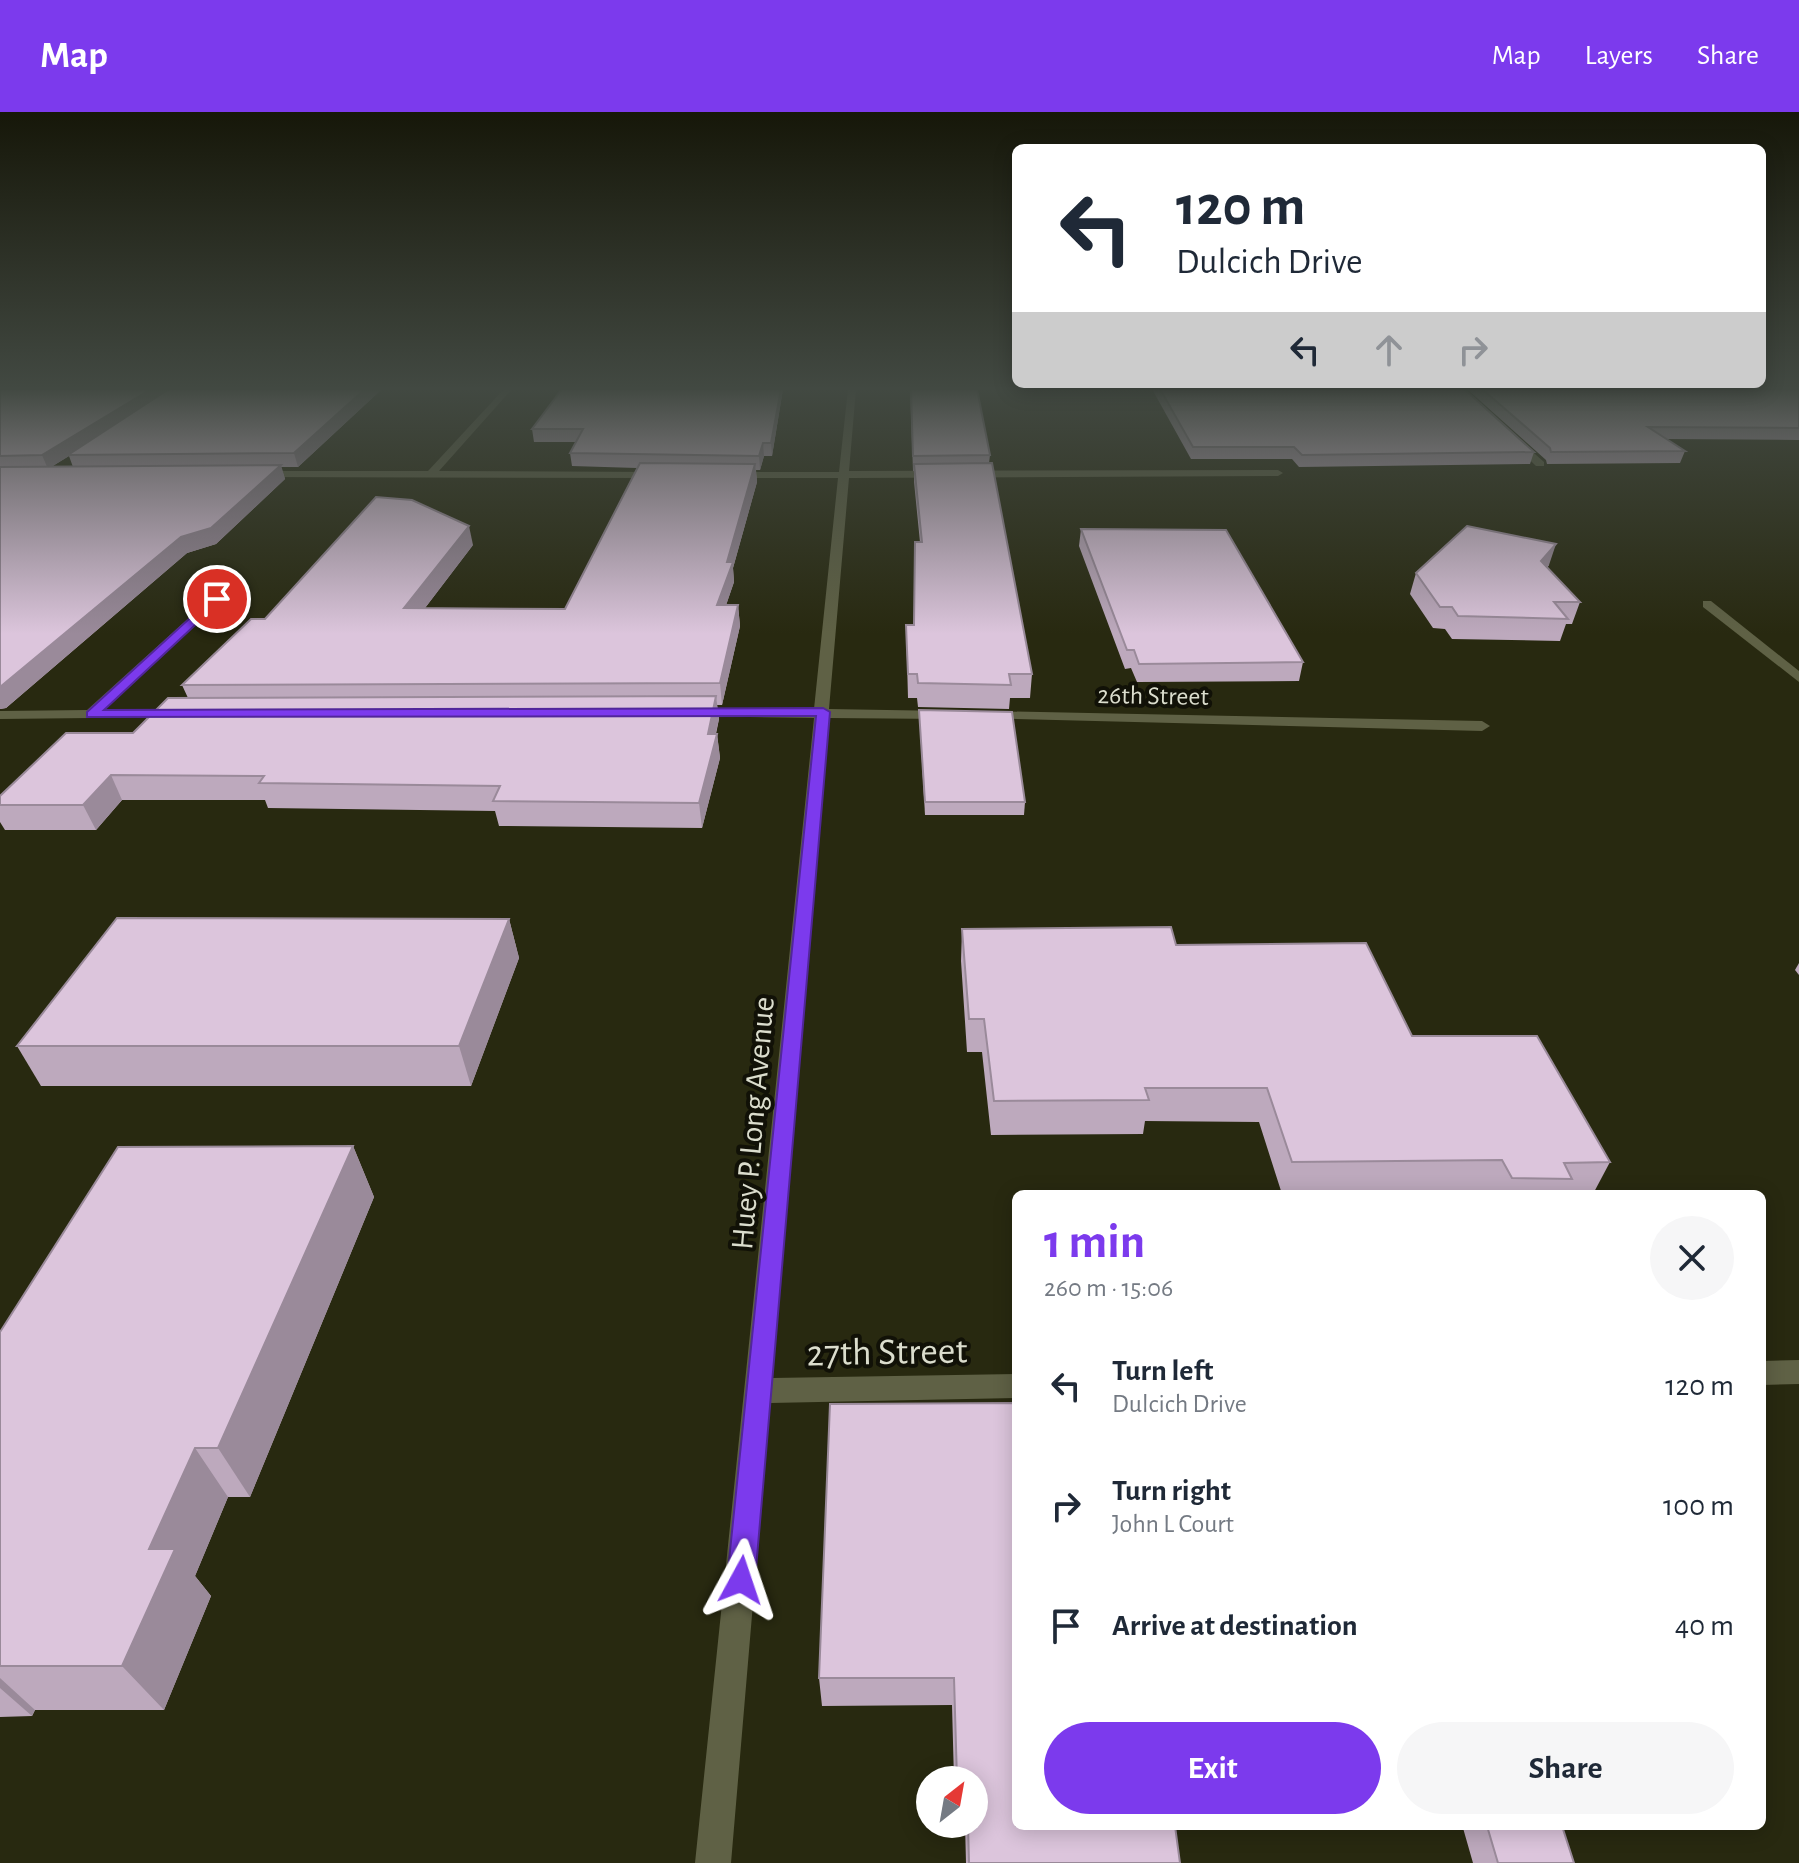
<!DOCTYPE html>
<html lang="en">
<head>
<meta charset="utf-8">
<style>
	body { margin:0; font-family:"Alegreya Sans",sans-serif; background:#f6f6f7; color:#1f2937; height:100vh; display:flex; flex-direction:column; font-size:30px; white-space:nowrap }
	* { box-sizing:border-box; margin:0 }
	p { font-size:26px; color:#747a83 }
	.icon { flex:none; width:44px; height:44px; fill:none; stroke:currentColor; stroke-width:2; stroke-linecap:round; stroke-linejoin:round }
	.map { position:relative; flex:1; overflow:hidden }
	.panel { position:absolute; left:1012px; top:1078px; width:754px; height:640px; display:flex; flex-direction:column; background:#fff; border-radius:12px; box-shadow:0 4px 20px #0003 }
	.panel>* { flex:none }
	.banner { position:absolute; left:1012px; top:32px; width:754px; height:244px; border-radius:12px; box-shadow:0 4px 20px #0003; background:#fff; color:#1f2937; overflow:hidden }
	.needle { width:52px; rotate:31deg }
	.fabs { position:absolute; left:916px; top:1654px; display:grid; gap:16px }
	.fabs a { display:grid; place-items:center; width:72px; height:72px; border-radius:50%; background:#fff; box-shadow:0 4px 20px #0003; font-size:40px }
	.pin { position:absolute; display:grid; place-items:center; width:68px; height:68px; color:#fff; margin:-34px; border:4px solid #fff; border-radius:50%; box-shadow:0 2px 8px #0007 }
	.me { position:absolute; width:88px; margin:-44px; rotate:5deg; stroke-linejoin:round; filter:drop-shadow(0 0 6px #0008) }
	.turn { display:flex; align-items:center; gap:28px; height:168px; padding:0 32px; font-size:36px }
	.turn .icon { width:104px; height:104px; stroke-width:2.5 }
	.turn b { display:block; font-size:56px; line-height:68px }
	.lanes { display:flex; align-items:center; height:76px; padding:0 32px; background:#0003; justify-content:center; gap:40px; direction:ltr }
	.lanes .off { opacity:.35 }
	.round { display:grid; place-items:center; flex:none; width:84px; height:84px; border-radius:42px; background:#f6f6f7 }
	.summary { display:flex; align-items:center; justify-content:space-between; height:136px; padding:0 32px }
	h1 { font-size:48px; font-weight:700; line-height:60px; color:#7c3aed }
	.button { display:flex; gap:16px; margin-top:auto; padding:16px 32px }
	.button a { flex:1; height:92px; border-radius:48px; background:#7c3aed; color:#fff; font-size:32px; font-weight:700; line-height:92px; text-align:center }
	.button a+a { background:#f6f6f7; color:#1f2937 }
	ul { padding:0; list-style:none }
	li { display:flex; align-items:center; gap:24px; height:120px; padding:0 32px }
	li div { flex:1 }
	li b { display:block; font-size:30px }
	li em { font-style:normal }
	header { display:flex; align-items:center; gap:48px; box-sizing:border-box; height:112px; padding:0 40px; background:#7c3aed; color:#fff }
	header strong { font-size:38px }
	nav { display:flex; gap:44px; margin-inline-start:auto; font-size:28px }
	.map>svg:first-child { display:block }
</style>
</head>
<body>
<header>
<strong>Map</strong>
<nav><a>Map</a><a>Layers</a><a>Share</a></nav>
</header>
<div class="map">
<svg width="1799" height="1751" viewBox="0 0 1799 1751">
	<rect width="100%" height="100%" fill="#282910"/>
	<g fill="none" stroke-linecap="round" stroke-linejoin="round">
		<!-- minor -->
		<g fill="#5f6145" fill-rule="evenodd">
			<polygon points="504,277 512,277 439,359 658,360 663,363 658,366 258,365 253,362 258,359 428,359"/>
			<polygon points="848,277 856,277 849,359 1278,358 1283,361 1278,364 849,366 829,597 946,599 953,603 946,607 828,606 772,1266 1016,1262 1016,1286 770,1291 731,1751 695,1751 814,606 690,604 683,600 690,596 814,597 838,366 730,366 725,363 730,360 839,360"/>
			<polygon points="1511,326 1517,326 1544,350 1544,354 1536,354 1511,330"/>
			<polygon points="234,465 244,468 104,598 178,598 183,599 183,605 0,607 0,599 87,598"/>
			<polygon points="1703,489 1711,489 1799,559 1799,570 1703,495"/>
			<polygon points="986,599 1482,609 1490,614 1482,619 981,606 979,603"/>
			<polygon points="1799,1248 1799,1272 1762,1273 1762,1249"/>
		</g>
	</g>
	<!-- wall -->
	<g fill="#bda9bd" fill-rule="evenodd">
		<path d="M 0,277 L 382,277 L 298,355 L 281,355 L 285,367 L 216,432 L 187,441 L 6,596 L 0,597 ZM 69,344 L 73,355 L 51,355 Z"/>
		<polygon points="783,277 772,344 764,344 760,358 756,358 757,370 733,456 734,470 726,493 738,493 740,514 722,593 717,593 719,607 716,622 717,622 720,646 702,716 499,714 495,699 268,696 265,688 122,688 96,718 5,718 0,710 0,684 133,621 188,586 182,573 265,507 473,433 425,496 565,497 637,356 572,354 570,341 576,330 534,330 532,317"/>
		<polygon points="910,277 990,343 989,351 1032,562 1030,586 1010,586 1009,597 918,595 917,586 908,586 906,513 914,513 920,430 914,370 914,359 913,359"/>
		<polygon points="1152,277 1464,277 1534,340 1530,352 1299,355 1292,347 1191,347"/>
		<polygon points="1467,277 1799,277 1799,328 1666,327 1685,339 1680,351 1547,352 1546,348"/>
		<polygon points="1081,417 1303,550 1299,569 1137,570 1131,556 1125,557 1079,434"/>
		<polygon points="1549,453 1547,456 1580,490 1572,512 1566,512 1560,529 1452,527 1445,517 1433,516 1410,482 1416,461"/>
		<polygon points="919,598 1025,690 1024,703 925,703"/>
		<polygon points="509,807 519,846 471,974 41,974 17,934"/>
		<polygon points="962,817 1176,833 1412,924 1610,1050 1593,1082 1282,1082 1259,1010 1145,1009 1143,1022 991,1023 982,940 967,940 961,849"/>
		<polygon points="1799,851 1799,863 1795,858"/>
		<polygon points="353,1034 374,1085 250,1385 228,1385 195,1464 211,1484 164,1598 35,1598 32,1604 0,1605 0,1220"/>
		<polygon points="1016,1291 1016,1714 1180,1751 966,1751 965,1712 974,1712 974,1668 954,1668 952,1593 822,1594 819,1566"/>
		<polygon points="1452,1714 1562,1714 1574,1751 1473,1751 1463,1716 1453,1717"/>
	</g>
	<!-- shaded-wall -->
	<g fill="#9a8a9a">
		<polygon points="151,277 176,277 68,343 69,344 48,357 42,343"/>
		<polygon points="365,277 382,277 298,355 294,341"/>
		<polygon points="781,277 783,277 772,344 771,331"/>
		<polygon points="763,331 764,344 760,358 759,344"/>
		<polygon points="755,352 757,370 733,456 734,470 719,514 717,493 727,450"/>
		<polygon points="281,353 285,367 216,432 187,441 6,596 0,597 0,575 181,425"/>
		<polygon points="469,414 473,433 409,517 404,496"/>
		<polygon points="1556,432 1549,453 1534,470 1541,449"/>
		<polygon points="738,493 740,514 722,593 720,571"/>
		<polygon points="716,584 719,607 710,646 708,622"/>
		<polygon points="717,622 720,646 702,716 699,691"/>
		<polygon points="111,663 122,688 96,718 83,693"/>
		<polygon points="509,807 519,846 471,974 459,934"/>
		<polygon points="353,1034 374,1085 250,1385 218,1336"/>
		<polygon points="195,1336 228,1385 195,1464 211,1484 164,1598 122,1554 149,1437"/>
		<polygon points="0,1566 35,1598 32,1604 0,1576"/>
	</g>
	<!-- building -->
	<g fill="#dcc5dc" stroke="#9a8a9a" stroke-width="2">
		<polygon points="0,277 151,277 42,343 0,344"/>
		<polygon points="169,277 365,277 294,341 68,343"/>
		<polygon points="562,277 781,277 771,331 763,331 759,344 570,341 583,317 532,317"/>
		<polygon points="911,277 977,277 990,343 913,344"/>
		<polygon points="1160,277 1464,277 1534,340 1302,343 1294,335 1193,335"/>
		<polygon points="1482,277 1799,277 1799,316 1648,315 1685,339 1551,340 1550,336"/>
		<polygon points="640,351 755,352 727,450 733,450 717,493 738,493 720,571 182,573 251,507 265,507 376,385 412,388 469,414 404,496 565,497"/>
		<polygon points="992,351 1032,562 1009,562 1011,573 918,571 917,562 908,562 906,513 914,513 915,430 922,430 914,352"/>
		<polygon points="281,353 211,416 181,425 0,575 0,355"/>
		<polygon points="1467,414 1556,432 1541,449 1580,490 1554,490 1568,507 1458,504 1452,495 1440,495 1416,461"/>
		<polygon points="1081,417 1226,418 1303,550 1139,552 1134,538 1127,538"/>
		<polygon points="716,584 708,622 717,622 699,691 493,689 500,674 259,671 264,664 111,663 83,693 0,693 0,684 66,621 133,621 168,586"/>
		<polygon points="919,598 1012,600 1025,690 925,690"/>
		<polygon points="117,806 509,807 459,934 17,934"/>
		<polygon points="1171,815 1176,833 1366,831 1412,924 1537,924 1610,1050 1564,1051 1572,1067 1512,1066 1502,1048 1292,1050 1267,976 1145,976 1149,988 994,989 984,907 969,907 962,817"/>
		<polygon points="353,1034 218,1336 195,1336 149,1437 175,1437 122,1554 0,1554 0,1220 118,1035"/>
		<polygon points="1016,1291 1016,1714 1175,1714 1180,1751 969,1751 968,1712 974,1712 974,1668 957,1668 954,1566 819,1566 830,1292"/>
		<polygon points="1487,1714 1562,1714 1574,1751 1498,1751"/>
	</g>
	<!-- sky -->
	<linearGradient id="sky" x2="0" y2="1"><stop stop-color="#161709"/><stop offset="0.53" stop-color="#424942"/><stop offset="1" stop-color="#424942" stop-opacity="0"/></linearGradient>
	<rect width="1799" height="522" fill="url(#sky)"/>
	<!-- route -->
	<polygon fill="#7c3aed" stroke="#51269a" stroke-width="2" points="213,485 223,487 104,598 823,596 830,600 755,1468 751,1478 741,1482 731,1478 727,1468 816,604 87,605 87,600"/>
	<g text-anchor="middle" stroke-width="8" stroke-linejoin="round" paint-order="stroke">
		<!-- far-street labels -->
		<g font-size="26" fill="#dbddcd" stroke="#111107">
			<text transform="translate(1153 583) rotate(1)" y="9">26th Street</text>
		</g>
		<!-- street labels -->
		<g font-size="32" fill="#dbddcd" stroke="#111107">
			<text transform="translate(752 1011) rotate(-85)" y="11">Huey P. Long Avenue</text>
		</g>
		<!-- near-street labels -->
		<g font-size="38" fill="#dbddcd" stroke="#111107">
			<text transform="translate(887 1239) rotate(-1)" y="13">27th Street</text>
		</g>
	</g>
</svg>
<div class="fabs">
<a><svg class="needle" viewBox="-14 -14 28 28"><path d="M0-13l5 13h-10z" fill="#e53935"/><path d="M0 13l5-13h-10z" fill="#747a83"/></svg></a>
</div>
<div class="pin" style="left:217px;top:487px;background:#d93025"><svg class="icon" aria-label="arrive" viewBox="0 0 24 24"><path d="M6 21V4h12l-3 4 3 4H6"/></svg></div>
<svg class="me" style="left:741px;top:1468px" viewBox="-20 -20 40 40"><path d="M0-17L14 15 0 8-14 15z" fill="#7c3aed" stroke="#fff" stroke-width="4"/></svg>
<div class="banner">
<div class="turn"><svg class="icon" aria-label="left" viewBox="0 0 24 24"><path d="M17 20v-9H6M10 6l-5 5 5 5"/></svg><div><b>120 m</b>Dulcich Drive</div></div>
<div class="lanes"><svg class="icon" aria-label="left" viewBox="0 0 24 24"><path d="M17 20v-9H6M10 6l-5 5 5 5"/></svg><svg class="icon off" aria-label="ahead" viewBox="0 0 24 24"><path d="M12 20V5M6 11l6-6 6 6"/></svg><svg class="icon off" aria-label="right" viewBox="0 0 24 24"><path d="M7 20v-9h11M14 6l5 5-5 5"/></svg></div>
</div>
<section class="panel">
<div class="summary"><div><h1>1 min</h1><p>260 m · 15:06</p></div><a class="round"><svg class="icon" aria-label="close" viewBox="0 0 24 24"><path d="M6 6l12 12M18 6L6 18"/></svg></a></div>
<ul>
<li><svg class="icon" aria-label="left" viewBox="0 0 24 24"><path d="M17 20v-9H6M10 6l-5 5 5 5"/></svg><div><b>Turn left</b><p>Dulcich Drive</p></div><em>120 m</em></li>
<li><svg class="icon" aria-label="right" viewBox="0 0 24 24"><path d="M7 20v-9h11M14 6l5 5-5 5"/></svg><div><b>Turn right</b><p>John L Court</p></div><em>100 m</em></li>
<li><svg class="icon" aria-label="arrive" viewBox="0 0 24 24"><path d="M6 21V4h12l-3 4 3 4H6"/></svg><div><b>Arrive at destination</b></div><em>40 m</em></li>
</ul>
<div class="button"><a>Exit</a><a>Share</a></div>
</section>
</div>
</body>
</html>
